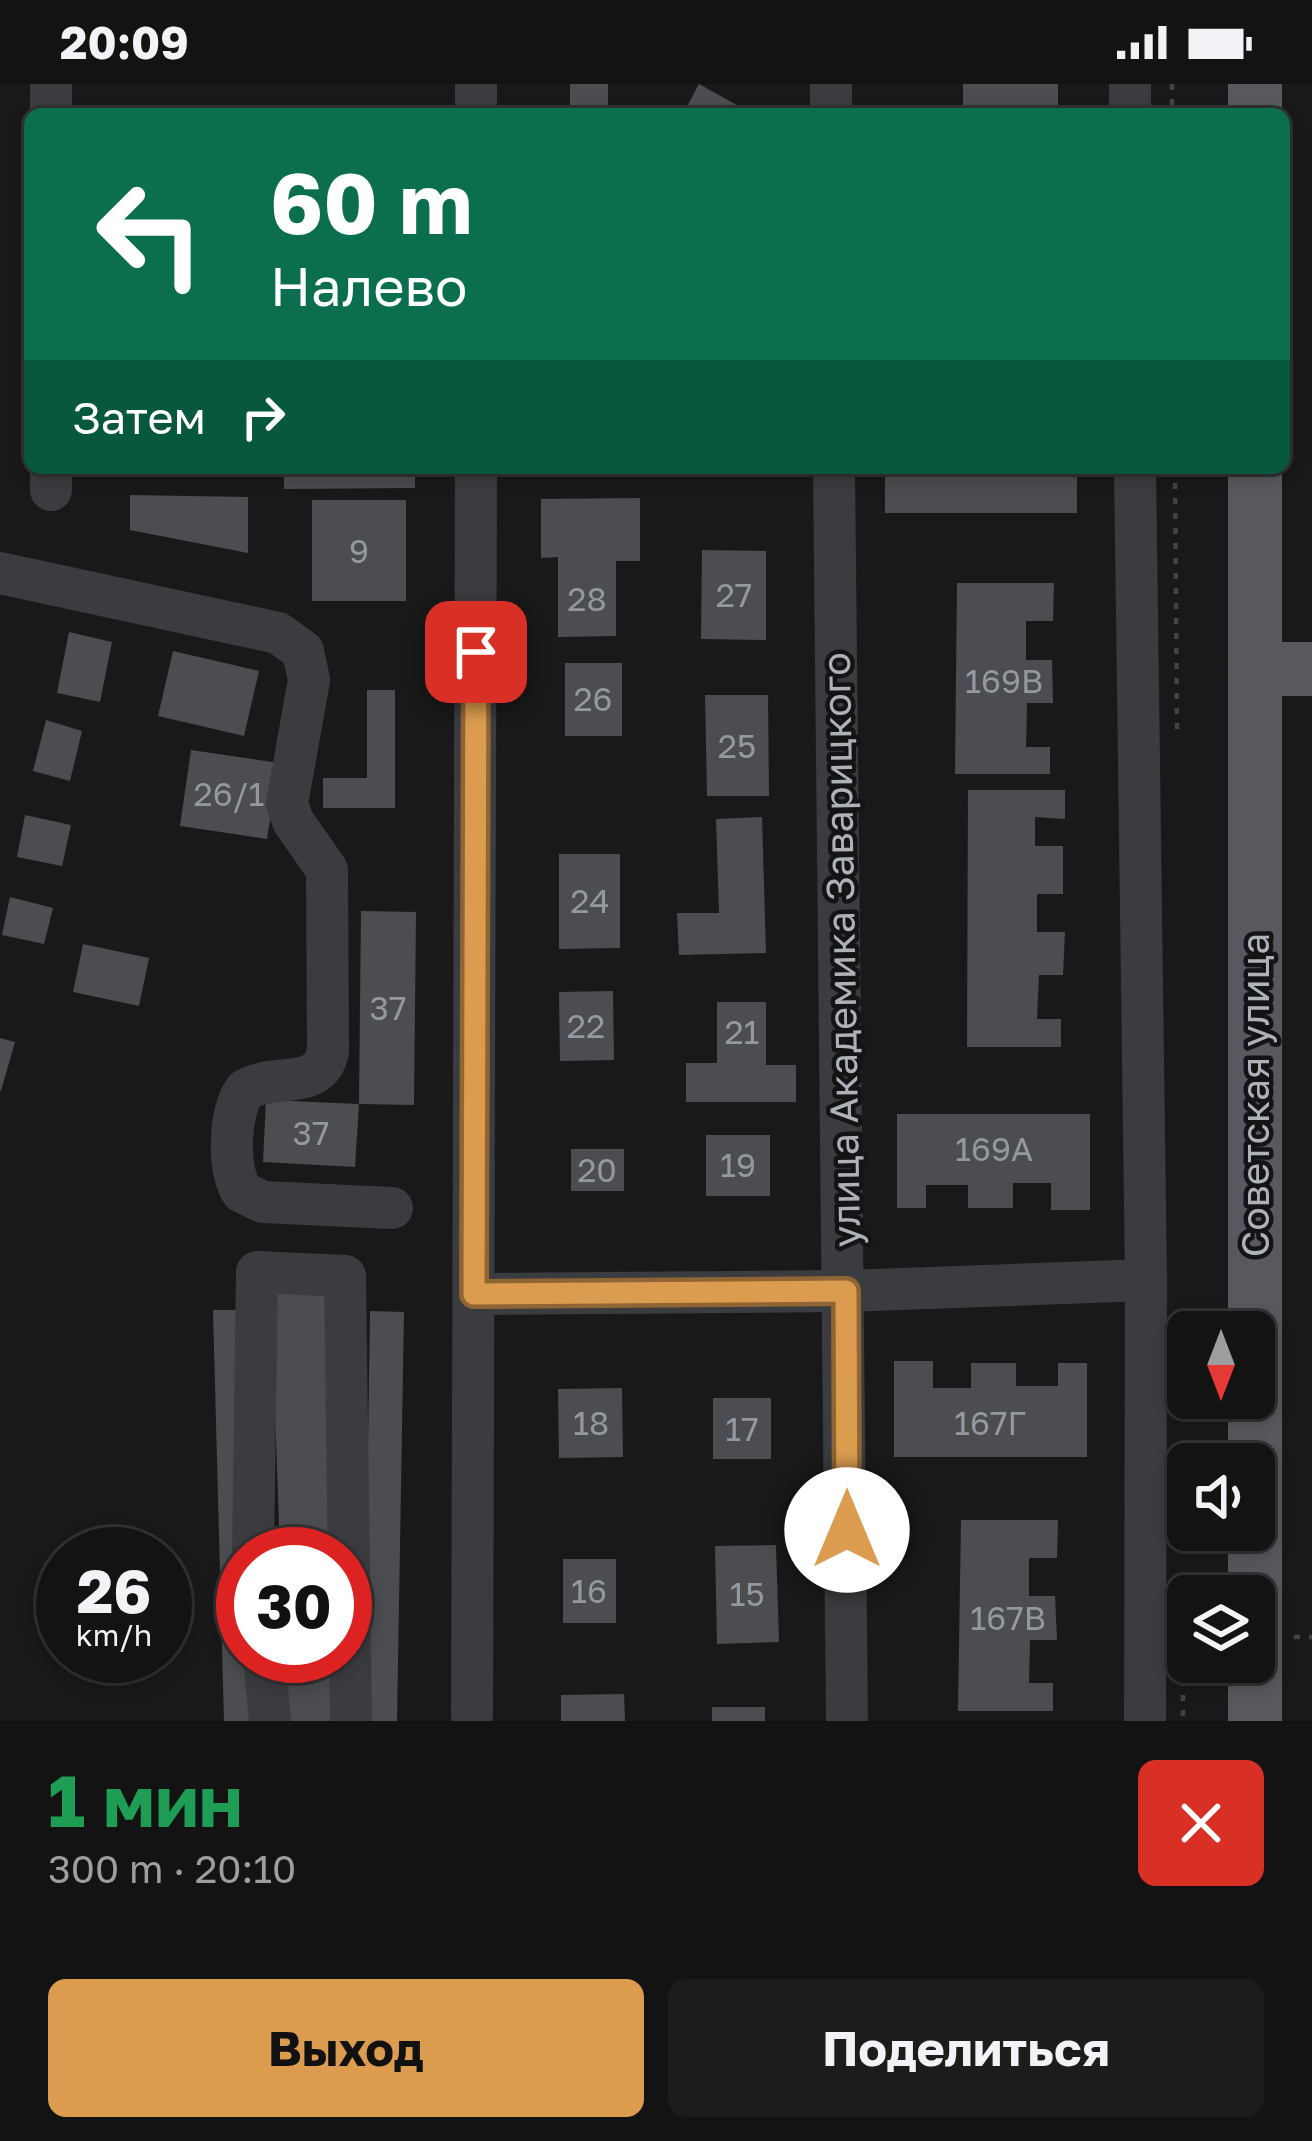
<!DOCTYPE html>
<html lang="ru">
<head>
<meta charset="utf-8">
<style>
	body { margin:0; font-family:"Golos Text",sans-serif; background:#1c1c1d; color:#f1f3f6; height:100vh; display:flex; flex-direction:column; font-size:45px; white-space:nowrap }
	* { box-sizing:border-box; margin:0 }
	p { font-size:39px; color:#9d9ea0 }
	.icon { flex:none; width:66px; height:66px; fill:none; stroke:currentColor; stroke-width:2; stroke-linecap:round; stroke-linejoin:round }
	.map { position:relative; height:1637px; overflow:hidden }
	.panel { display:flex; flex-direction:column; background:#131314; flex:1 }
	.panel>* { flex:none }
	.top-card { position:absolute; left:24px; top:24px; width:1266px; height:366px; border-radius:18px; box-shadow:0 6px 18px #0003,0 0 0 3px #323234; background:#0b6e4f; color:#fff; overflow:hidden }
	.needle { width:78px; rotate:180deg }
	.controls { position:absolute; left:1167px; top:1227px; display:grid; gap:24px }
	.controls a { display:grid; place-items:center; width:108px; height:108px; border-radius:18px; background:#131314; box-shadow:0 6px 18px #0003,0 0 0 3px #323234; font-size:60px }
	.speed { position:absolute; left:36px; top:1443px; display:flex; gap:24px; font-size:60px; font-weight:700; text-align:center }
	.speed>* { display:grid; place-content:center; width:156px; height:156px; border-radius:50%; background:#131314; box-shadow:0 6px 18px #0003,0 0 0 3px #323234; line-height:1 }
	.speed small { font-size:30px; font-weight:400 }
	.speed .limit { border:18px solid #d22; background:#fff; color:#111 }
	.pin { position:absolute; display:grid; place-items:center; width:102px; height:102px; color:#fff; margin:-51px; border-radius:24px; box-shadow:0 6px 18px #0006 }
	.me { position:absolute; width:132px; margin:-66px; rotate:0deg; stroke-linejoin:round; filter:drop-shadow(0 0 9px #0008) }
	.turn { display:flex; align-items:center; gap:42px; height:252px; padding:0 48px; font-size:54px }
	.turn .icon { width:156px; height:156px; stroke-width:2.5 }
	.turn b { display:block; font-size:84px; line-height:102px }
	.then { display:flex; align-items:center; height:114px; padding:0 48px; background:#0003; gap:24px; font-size:45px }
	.round { display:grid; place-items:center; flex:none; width:126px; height:126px; border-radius:18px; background:#1c1c1d }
	.overview { display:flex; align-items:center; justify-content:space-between; height:204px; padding:0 48px }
	h1 { font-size:72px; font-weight:700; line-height:90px; color:#1e9e55 }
	.action { display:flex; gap:24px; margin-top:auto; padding:24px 48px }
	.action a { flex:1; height:138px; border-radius:18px; background:#dc9c50; color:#111; font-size:48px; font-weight:700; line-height:138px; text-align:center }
	.action a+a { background:#1c1c1d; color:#f1f3f6 }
	.status { display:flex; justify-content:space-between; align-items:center; height:84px; padding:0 60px; background:#131314; direction:ltr }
	.status svg { height:33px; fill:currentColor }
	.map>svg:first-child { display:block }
</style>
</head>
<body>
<div class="status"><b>20:09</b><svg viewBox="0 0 49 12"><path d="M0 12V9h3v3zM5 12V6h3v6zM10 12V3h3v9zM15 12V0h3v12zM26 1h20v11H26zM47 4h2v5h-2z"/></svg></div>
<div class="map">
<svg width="1312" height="1637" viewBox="0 0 1312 1637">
	<rect width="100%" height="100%" fill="#19191b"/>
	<!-- building -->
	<g fill="#4b4d50">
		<rect x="570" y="0" width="38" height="30"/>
		<polygon points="699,0 753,30 683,30"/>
		<rect x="963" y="0" width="95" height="23"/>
		<polygon points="284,384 415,384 415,404 284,405"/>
		<polygon points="717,384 767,384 767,391 717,392"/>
		<rect x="885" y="384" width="192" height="45"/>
		<polygon points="130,411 248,413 248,469 130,446"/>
		<polygon points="640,414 640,477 616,477 616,552 558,553 558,473 541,474 541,415"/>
		<rect x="312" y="416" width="94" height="101"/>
		<polygon points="702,466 766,467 766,556 701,555"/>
		<polygon points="957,499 1054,499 1053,537 1026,537 1026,576 1052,576 1053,619 1027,619 1026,663 1050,663 1050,690 955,690"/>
		<polygon points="69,548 112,558 100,618 57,609"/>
		<polygon points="173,567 259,587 244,652 158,632"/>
		<rect x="565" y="579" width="57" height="73"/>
		<polygon points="367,606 395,606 395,724 323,724 323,694 367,694"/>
		<polygon points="705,611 768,611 769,712 707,712"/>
		<polygon points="46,636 82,647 70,697 33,687"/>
		<polygon points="191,666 279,679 267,755 180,742"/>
		<polygon points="968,706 1065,706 1065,735 1035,733 1035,762 1063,762 1063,810 1037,810 1037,848 1065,848 1063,891 1039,891 1037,935 1061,935 1061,963 967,963"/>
		<polygon points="25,731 71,741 62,782 17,773"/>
		<polygon points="762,733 766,869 679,871 677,829 719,829 716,735"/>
		<polygon points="559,770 620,770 620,864 559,865"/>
		<polygon points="10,813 53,824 44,860 2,851"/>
		<polygon points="361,827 416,828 414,1021 359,1020"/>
		<polygon points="83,860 149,874 139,922 73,908"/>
		<polygon points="613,907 614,976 560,977 559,908"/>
		<polygon points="717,918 766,918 766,981 796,981 796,1018 686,1018 686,979 717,979"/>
		<polygon points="0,954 15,958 1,1007 0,1007"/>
		<polygon points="266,1016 359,1020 355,1083 263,1078"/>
		<polygon points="897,1030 1090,1030 1090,1126 1051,1126 1051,1099 1013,1099 1013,1124 968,1124 968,1101 926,1101 926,1124 897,1124"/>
		<rect x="706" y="1051" width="64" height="61"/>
		<rect x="571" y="1065" width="53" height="42"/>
		<polygon points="334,1207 332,1470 280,1470 271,1208"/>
		<polygon points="213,1226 242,1226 243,1572 252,1572 258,1637 224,1637"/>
		<polygon points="370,1227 404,1228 397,1637 364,1637"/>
		<polygon points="894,1277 933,1277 933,1304 971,1304 971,1279 1016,1279 1016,1302 1058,1302 1058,1279 1087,1279 1087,1373 894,1373"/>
		<polygon points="622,1304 623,1373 559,1374 558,1305"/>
		<rect x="713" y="1314" width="58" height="61"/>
		<polygon points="961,1436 1058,1436 1057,1474 1029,1474 1029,1512 1055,1512 1057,1556 1030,1556 1029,1599 1053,1599 1053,1627 958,1627"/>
		<polygon points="776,1461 779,1558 717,1560 715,1462"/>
		<rect x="563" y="1475" width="53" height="64"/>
		<polygon points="283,1572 332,1572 331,1637 285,1637"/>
		<polygon points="624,1610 625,1637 561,1637 561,1611"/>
		<rect x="712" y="1623" width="53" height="14"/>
	</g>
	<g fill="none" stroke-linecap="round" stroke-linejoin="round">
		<!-- path -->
		<g stroke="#414346" stroke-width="4.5" stroke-dasharray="6 9" stroke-linecap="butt">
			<polyline points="1172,0 1172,30"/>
			<polyline points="1175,384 1177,648"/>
			<polyline points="1294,1553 1312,1553"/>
			<polyline points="1183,1596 1183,1637"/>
		</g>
		<!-- minor -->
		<g stroke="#3b3c3f" stroke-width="42">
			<polyline points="51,0 51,30"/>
			<polyline points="831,0 831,30"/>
			<polyline points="1130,0 1130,30"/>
			<polyline points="476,30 476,0"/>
			<polyline points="51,384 51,406"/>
			<polyline points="834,384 847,1637"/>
			<polyline points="1135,384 1146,1196"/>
			<path d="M 0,489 L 278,549 L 303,567 L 309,596 L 287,720 L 293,737 L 327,786 L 328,967 C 321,1008 273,988 245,1006 C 229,1029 227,1084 242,1108 L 263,1118 L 392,1124"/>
			<polyline points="474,1210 846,1207 1146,1196 1145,1637"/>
			<polyline points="253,1470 257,1188 345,1192 351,1637"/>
			<polyline points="264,1572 270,1637"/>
			<polyline points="472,1637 476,384"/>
		</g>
		<!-- major -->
		<g stroke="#57595e" stroke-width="54">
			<polyline points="1255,0 1255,30"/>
			<polyline points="1255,384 1255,1637"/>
			<polyline points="1255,585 1312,585"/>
		</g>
	</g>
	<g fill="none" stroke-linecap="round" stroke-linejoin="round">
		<defs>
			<polyline id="route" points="476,568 474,1210 846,1207 847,1446"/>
		</defs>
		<!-- route casing -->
		<use href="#route" stroke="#8f6534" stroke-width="30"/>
		<!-- route -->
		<use href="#route" stroke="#dc9c50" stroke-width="21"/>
	</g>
	<g text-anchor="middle" stroke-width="9" stroke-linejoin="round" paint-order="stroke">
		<!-- number labels -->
		<g font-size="33" fill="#94999f">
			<text x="359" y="479">9</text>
			<text x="734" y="523">27</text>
			<text x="587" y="527">28</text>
			<text x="1004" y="609">169В</text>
			<text x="593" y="627">26</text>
			<text x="737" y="674">25</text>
			<text x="229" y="722">26/1</text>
			<text x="590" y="829">24</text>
			<text x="388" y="936">37</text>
			<text x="586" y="954">22</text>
			<text x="742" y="960">21</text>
			<text x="311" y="1061">37</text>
			<text x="994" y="1077">169А</text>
			<text x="738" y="1093">19</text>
			<text x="597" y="1098">20</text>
			<text x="591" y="1351">18</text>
			<text x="990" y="1351">167Г</text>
			<text x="742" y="1357">17</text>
			<text x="589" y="1519">16</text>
			<text x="747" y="1522">15</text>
			<text x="1008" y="1546">167В</text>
		</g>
		<!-- street labels -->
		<g font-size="39" fill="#adb2b9" stroke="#141416">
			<text transform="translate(841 866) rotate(-91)" y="14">улица Академика Заварицкого</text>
			<text transform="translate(1255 1011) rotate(-90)" y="14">Советская улица</text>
		</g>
	</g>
</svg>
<div class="controls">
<a><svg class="needle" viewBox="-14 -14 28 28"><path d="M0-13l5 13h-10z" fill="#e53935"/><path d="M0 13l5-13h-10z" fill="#9d9ea0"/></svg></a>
<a><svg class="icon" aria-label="sound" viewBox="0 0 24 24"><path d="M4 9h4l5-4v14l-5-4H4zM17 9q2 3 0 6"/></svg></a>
<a><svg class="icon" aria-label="layers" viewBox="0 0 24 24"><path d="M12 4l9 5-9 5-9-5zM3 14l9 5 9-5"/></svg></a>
</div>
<div class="speed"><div>26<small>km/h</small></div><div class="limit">30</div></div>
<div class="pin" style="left:476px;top:568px;background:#d93025"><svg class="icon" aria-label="arrive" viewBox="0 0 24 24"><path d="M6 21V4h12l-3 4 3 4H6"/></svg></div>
<svg class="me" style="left:847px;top:1446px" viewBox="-20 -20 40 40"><circle r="19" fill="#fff"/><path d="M0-13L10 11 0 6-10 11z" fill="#dc9c50"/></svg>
<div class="top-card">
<div class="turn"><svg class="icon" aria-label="left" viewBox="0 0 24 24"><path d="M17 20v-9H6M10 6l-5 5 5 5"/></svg><div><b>60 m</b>Налево</div></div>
<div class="then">Затем<svg class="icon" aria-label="right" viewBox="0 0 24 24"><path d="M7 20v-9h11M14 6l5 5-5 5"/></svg></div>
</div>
</div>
<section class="panel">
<div class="overview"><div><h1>1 мин</h1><p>300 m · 20:10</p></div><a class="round" style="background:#d93025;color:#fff"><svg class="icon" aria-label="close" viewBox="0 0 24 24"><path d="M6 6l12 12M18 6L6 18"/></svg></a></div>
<div class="action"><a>Выход</a><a>Поделиться</a></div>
</section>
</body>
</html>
